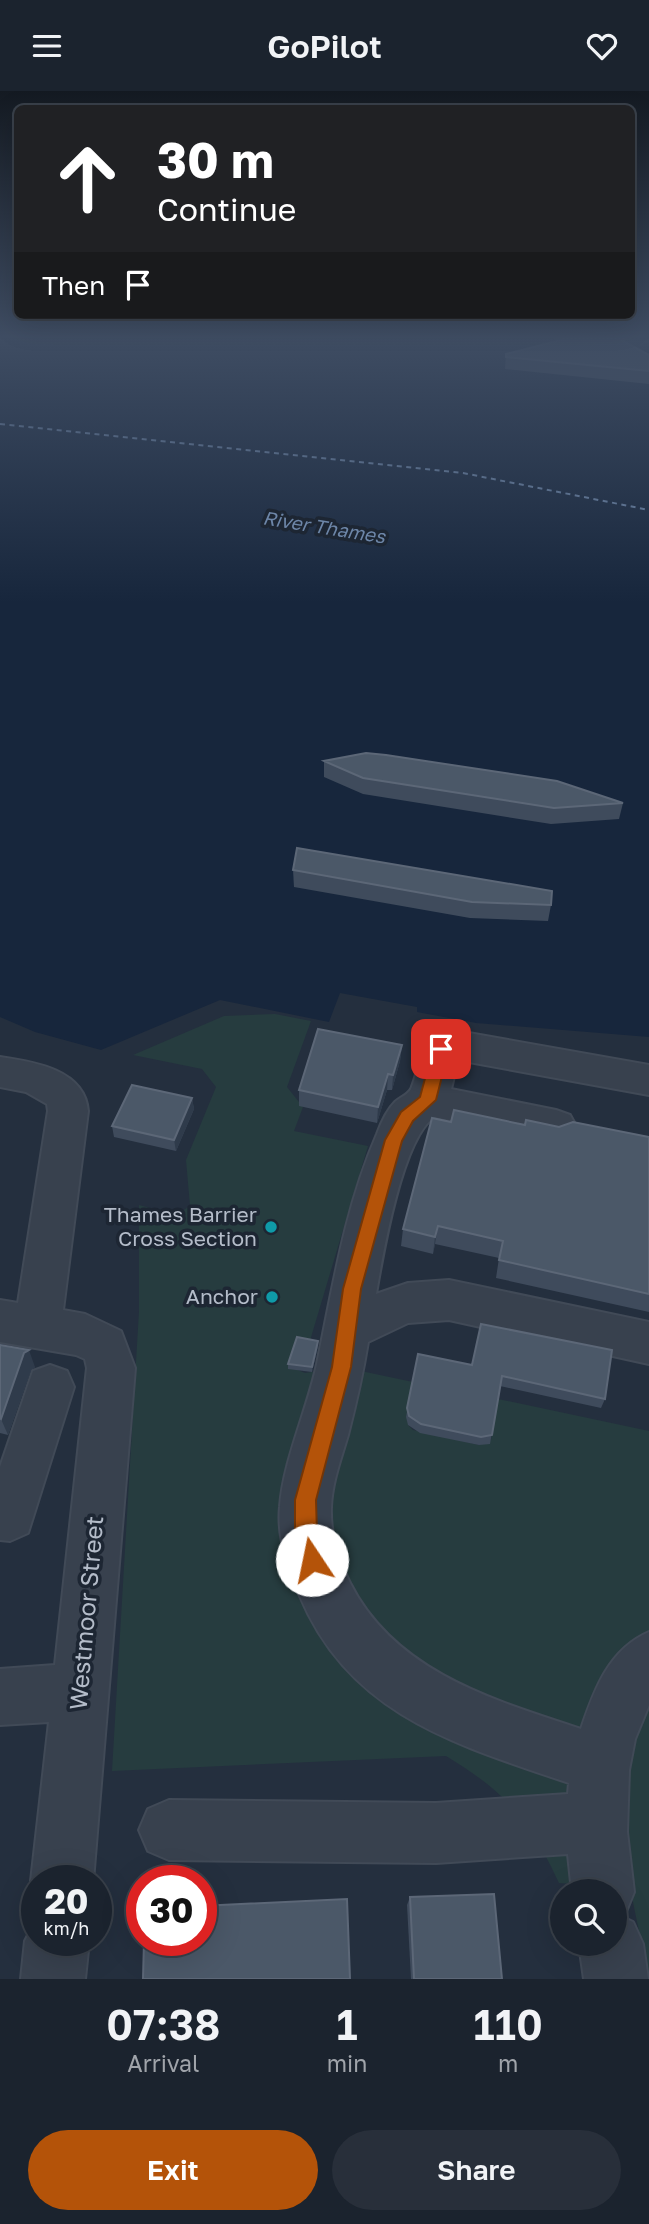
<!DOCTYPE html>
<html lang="en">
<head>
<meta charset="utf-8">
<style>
	body { margin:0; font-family:"Golos Text",sans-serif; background:#282f3a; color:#f1f3f6; height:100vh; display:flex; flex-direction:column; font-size:26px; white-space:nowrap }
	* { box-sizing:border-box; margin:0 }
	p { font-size:23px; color:#a0a4aa }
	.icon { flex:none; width:38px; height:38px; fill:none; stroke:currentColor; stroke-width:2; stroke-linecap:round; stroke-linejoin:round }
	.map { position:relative; height:1888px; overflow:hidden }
	.details { display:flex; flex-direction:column; background:#1b232e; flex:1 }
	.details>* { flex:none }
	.hud { position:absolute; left:14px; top:14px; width:621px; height:214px; border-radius:10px; box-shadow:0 7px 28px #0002,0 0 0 2px #39404a; background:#202124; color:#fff; overflow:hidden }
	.controls { position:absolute; left:550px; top:1788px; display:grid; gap:14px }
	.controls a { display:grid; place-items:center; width:77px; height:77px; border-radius:50%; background:#1b232e; box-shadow:0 7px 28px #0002,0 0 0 2px #39404a; font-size:35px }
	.speed { position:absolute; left:21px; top:1774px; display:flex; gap:14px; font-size:35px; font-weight:700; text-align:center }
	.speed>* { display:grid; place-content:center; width:91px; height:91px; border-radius:50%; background:#1b232e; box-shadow:0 7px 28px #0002,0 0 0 2px #39404a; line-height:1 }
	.speed small { font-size:18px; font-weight:400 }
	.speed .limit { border:10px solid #d22; background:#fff; color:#111 }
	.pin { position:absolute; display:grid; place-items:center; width:60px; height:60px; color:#fff; margin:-30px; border-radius:14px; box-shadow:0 4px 10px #0006 }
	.me { position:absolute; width:77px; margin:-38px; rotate:349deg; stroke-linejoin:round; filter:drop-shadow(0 0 5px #0008) }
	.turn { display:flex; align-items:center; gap:24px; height:147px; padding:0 28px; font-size:32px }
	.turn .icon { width:91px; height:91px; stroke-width:2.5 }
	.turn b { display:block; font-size:49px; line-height:60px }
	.then { display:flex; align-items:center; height:66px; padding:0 28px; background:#0003; gap:14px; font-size:26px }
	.eta { display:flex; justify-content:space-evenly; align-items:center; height:119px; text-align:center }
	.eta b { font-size:42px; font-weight:600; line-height:49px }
	.primary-button { display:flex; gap:14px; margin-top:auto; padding:14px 28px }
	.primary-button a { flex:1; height:80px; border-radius:42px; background:#b45309; color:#fff; font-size:28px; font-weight:600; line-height:80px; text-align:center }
	.primary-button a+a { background:#282f3a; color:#f1f3f6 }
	header { display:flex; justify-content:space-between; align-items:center; height:91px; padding:0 28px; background:#1b232e; font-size:32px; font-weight:600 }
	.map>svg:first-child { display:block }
</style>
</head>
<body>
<header><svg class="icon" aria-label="menu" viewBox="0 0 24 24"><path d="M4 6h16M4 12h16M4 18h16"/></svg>GoPilot<svg class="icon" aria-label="heart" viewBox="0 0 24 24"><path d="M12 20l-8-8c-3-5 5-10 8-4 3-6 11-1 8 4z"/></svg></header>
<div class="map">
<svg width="649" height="1888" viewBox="0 0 649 1888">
	<rect width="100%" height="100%" fill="#242f3e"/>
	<!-- green -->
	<path fill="#263c3f" d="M 275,923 L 311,930 L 287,996 L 303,1016 L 294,1040 L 368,1055 L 309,1253 L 291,1262 L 293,1277 L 305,1282 L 342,1276 L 413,1291 L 408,1334 L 413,1339 L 479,1354 L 491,1349 L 498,1308 L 649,1340 L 649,1888 L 630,1797 L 559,1792 C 529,1728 507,1702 446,1665 L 112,1680 L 139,1220 L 139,1114 L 176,1124 L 190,1115 L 186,1069 L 216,996 L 202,978 L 133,964 L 224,925 Z"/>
	<!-- water -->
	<polygon fill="#17263c" points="0,247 649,247 649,946 476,932 417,921 417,916 340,902 329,931 220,909 101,959 35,941 0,926"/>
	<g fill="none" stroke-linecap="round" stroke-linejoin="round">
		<!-- ferry -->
		<polyline stroke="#6d86a8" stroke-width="2" stroke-dasharray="5 4.5" stroke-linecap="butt" points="0,333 463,382 649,419"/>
		<defs>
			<g id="minor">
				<path d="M 446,938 L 649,974 L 649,1004 L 458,969 L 451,998 L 556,1019 L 570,1024 L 576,1035 L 570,1046 L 556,1051 L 434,1026 C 402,1049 383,1162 376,1203 L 408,1192 L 449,1189 L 649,1231 L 649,1273 L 449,1229 L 408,1232 L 368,1251 C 363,1282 356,1313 348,1344 C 341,1368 332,1391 331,1416 C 330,1443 338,1469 350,1492 C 395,1581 493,1609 581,1638 C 594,1599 609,1558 649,1541 L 649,1614 L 635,1648 L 629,1679 L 627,1741 L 634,1801 L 625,1823 L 620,1825 L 633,1831 L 643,1853 L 648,1888 L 584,1888 L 579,1853 L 614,1853 L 614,1801 L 572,1801 L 568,1763 L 436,1772 L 169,1769 L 148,1760 L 139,1739 L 148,1718 L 169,1709 L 436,1712 L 568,1703 L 569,1692 C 455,1653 349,1624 299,1503 C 287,1476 277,1445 280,1416 C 283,1371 307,1319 317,1273 C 333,1195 345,1116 377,1043 C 381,1032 387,1019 395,1011 C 400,1006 408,1004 411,998 C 418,982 419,964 427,948 L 432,942 Z"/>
				<path d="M 0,966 C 35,971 85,979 88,1020 L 63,1219 L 85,1223 L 121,1240 L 135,1277 L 93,1790 L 37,1790 L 37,1803 L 31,1790 L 49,1631 L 0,1634 L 0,1578 L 55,1574 L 87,1277 L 85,1268 L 76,1264 L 0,1251 L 0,1209 L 18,1212 L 48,1020 L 47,1013 L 26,1001 L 0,996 Z"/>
				<polygon points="50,1274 67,1280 74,1296 28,1442 10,1450 0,1449 0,1376 33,1280"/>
				<polygon points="37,1827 37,1850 89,1850 85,1888 21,1888 25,1850"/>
			</g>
		</defs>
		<!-- minor casing -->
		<use href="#minor" stroke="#414a57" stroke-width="4"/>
		<!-- minor -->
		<use href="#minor" fill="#38414e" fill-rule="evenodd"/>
	</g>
	<!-- wall -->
	<g fill="#3f4b5c">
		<polygon points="551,247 649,247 634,256 649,264 649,293 505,278 506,263 557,250"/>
		<polygon points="324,670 623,712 619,728 551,733 363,703 324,686"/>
		<polygon points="293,779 551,814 548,830 470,827 294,796"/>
		<polygon points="402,954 400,970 392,999 387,999 377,1032 299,1015 299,999"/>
		<polygon points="192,1007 194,1018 176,1060 114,1046 112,1035"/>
		<polygon points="451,1031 559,1036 649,1046 649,1221 496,1187 499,1167 435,1153 433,1163 401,1155 403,1138"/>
		<polygon points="318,1250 318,1255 312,1281 288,1278 288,1273"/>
		<polygon points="0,1254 35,1276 31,1279 8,1344 0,1342"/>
		<polygon points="418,1263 605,1308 601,1317 500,1295 490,1353 479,1354 420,1342 408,1334 406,1326"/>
		<polygon points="410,1806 502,1888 411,1888 407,1814"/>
	</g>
	<!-- shaded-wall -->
	<g fill="#2f3b4b">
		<polygon points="626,247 649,247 649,251 619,261 621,249"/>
		<polygon points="402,954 400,970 392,999 393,984"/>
		<polygon points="388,983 387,999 377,1032 378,1016"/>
		<polygon points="192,1007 194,1018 176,1060 174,1049"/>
		<polygon points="438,1135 435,1153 433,1163 435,1146"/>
		<polygon points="318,1250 318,1255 312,1281 312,1276"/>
		<polygon points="29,1259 35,1276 31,1279 8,1344 1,1328 24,1262"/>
	</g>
	<!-- building -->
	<g fill="#4b5868" stroke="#5c6777" stroke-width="2">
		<polygon points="569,247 626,247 621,249 649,264 649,280 506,266 506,263"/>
		<polygon points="366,662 386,664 557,690 623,712 554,717 363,687 324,670"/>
		<polygon points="297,757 552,800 551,814 472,811 293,779"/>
		<polygon points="318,938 402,954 393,984 388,983 378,1016 299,999"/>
		<polygon points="132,994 192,1007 174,1049 112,1035"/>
		<polygon points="454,1019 525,1034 526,1029 559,1036 573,1031 649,1046 649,1203 499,1169 503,1150 438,1135 435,1146 403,1138 432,1027 451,1031"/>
		<polygon points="481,1233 612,1259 605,1308 502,1285 492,1344 481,1346 421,1333 409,1325 407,1317 418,1263 472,1274"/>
		<polygon points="297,1246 318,1250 312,1276 288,1273"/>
		<polygon points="0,1254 29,1259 24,1262 1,1328 0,1327"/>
		<polygon points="494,1803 502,1888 414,1888 410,1806"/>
		<polygon points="347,1808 350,1888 143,1888 144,1850 201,1850 201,1815"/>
	</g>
	<!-- sky -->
	<linearGradient id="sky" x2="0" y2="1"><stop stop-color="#141a22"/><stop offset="0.48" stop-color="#3f4d63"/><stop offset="1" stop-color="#3f4d63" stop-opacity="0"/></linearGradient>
	<rect width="649" height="512" fill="url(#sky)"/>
	<!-- route -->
	<polygon fill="#b45309" stroke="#753606" stroke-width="2" points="441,952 449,958 436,1009 413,1030 402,1050 361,1198 351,1276 316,1409 317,1442 323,1469 320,1477 312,1480 305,1477 295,1442 295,1409 332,1276 343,1198 385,1049 401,1021 420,1006 433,958"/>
	<!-- markers -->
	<g fill="#0f9aa8" stroke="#1d2633" stroke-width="2.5">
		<circle cx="271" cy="1136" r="7"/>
		<circle cx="272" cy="1206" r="7"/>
	</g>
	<g text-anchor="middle" stroke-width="7" stroke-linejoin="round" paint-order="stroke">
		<!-- far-water labels -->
		<g font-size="19" font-style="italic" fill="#6d86a8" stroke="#1d2633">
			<text transform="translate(324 436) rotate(9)" y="7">River Thames</text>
		</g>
		<!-- poi labels -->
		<g font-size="21" fill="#b4bcc9" stroke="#1d2633" text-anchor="end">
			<text x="257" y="1131">Thames Barrier<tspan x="257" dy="24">Cross Section</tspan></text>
			<text x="258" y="1213">Anchor</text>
		</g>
		<!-- near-street labels -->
		<g font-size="24" fill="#b4bcc9" stroke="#1d2633">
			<text transform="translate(87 1522) rotate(-85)" y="8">Westmoor Street</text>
		</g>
	</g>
</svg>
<div class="controls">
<a><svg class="icon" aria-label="search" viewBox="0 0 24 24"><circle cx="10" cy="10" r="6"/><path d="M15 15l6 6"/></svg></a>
</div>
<div class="speed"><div>20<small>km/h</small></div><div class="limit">30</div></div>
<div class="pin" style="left:441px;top:958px;background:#d93025"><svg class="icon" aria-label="arrive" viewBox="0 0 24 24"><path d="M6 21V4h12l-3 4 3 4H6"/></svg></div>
<svg class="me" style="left:312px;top:1469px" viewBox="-20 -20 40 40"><circle r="19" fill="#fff"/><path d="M0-13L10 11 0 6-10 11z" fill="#b45309"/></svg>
<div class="hud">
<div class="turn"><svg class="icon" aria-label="ahead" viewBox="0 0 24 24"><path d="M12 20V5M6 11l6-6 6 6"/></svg><div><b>30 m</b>Continue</div></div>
<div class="then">Then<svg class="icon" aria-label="arrive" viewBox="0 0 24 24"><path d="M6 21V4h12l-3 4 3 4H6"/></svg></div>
</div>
</div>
<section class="details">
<div class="eta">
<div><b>07:38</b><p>Arrival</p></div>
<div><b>1</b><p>min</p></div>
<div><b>110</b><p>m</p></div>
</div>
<div class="primary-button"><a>Exit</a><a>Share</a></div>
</section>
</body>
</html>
